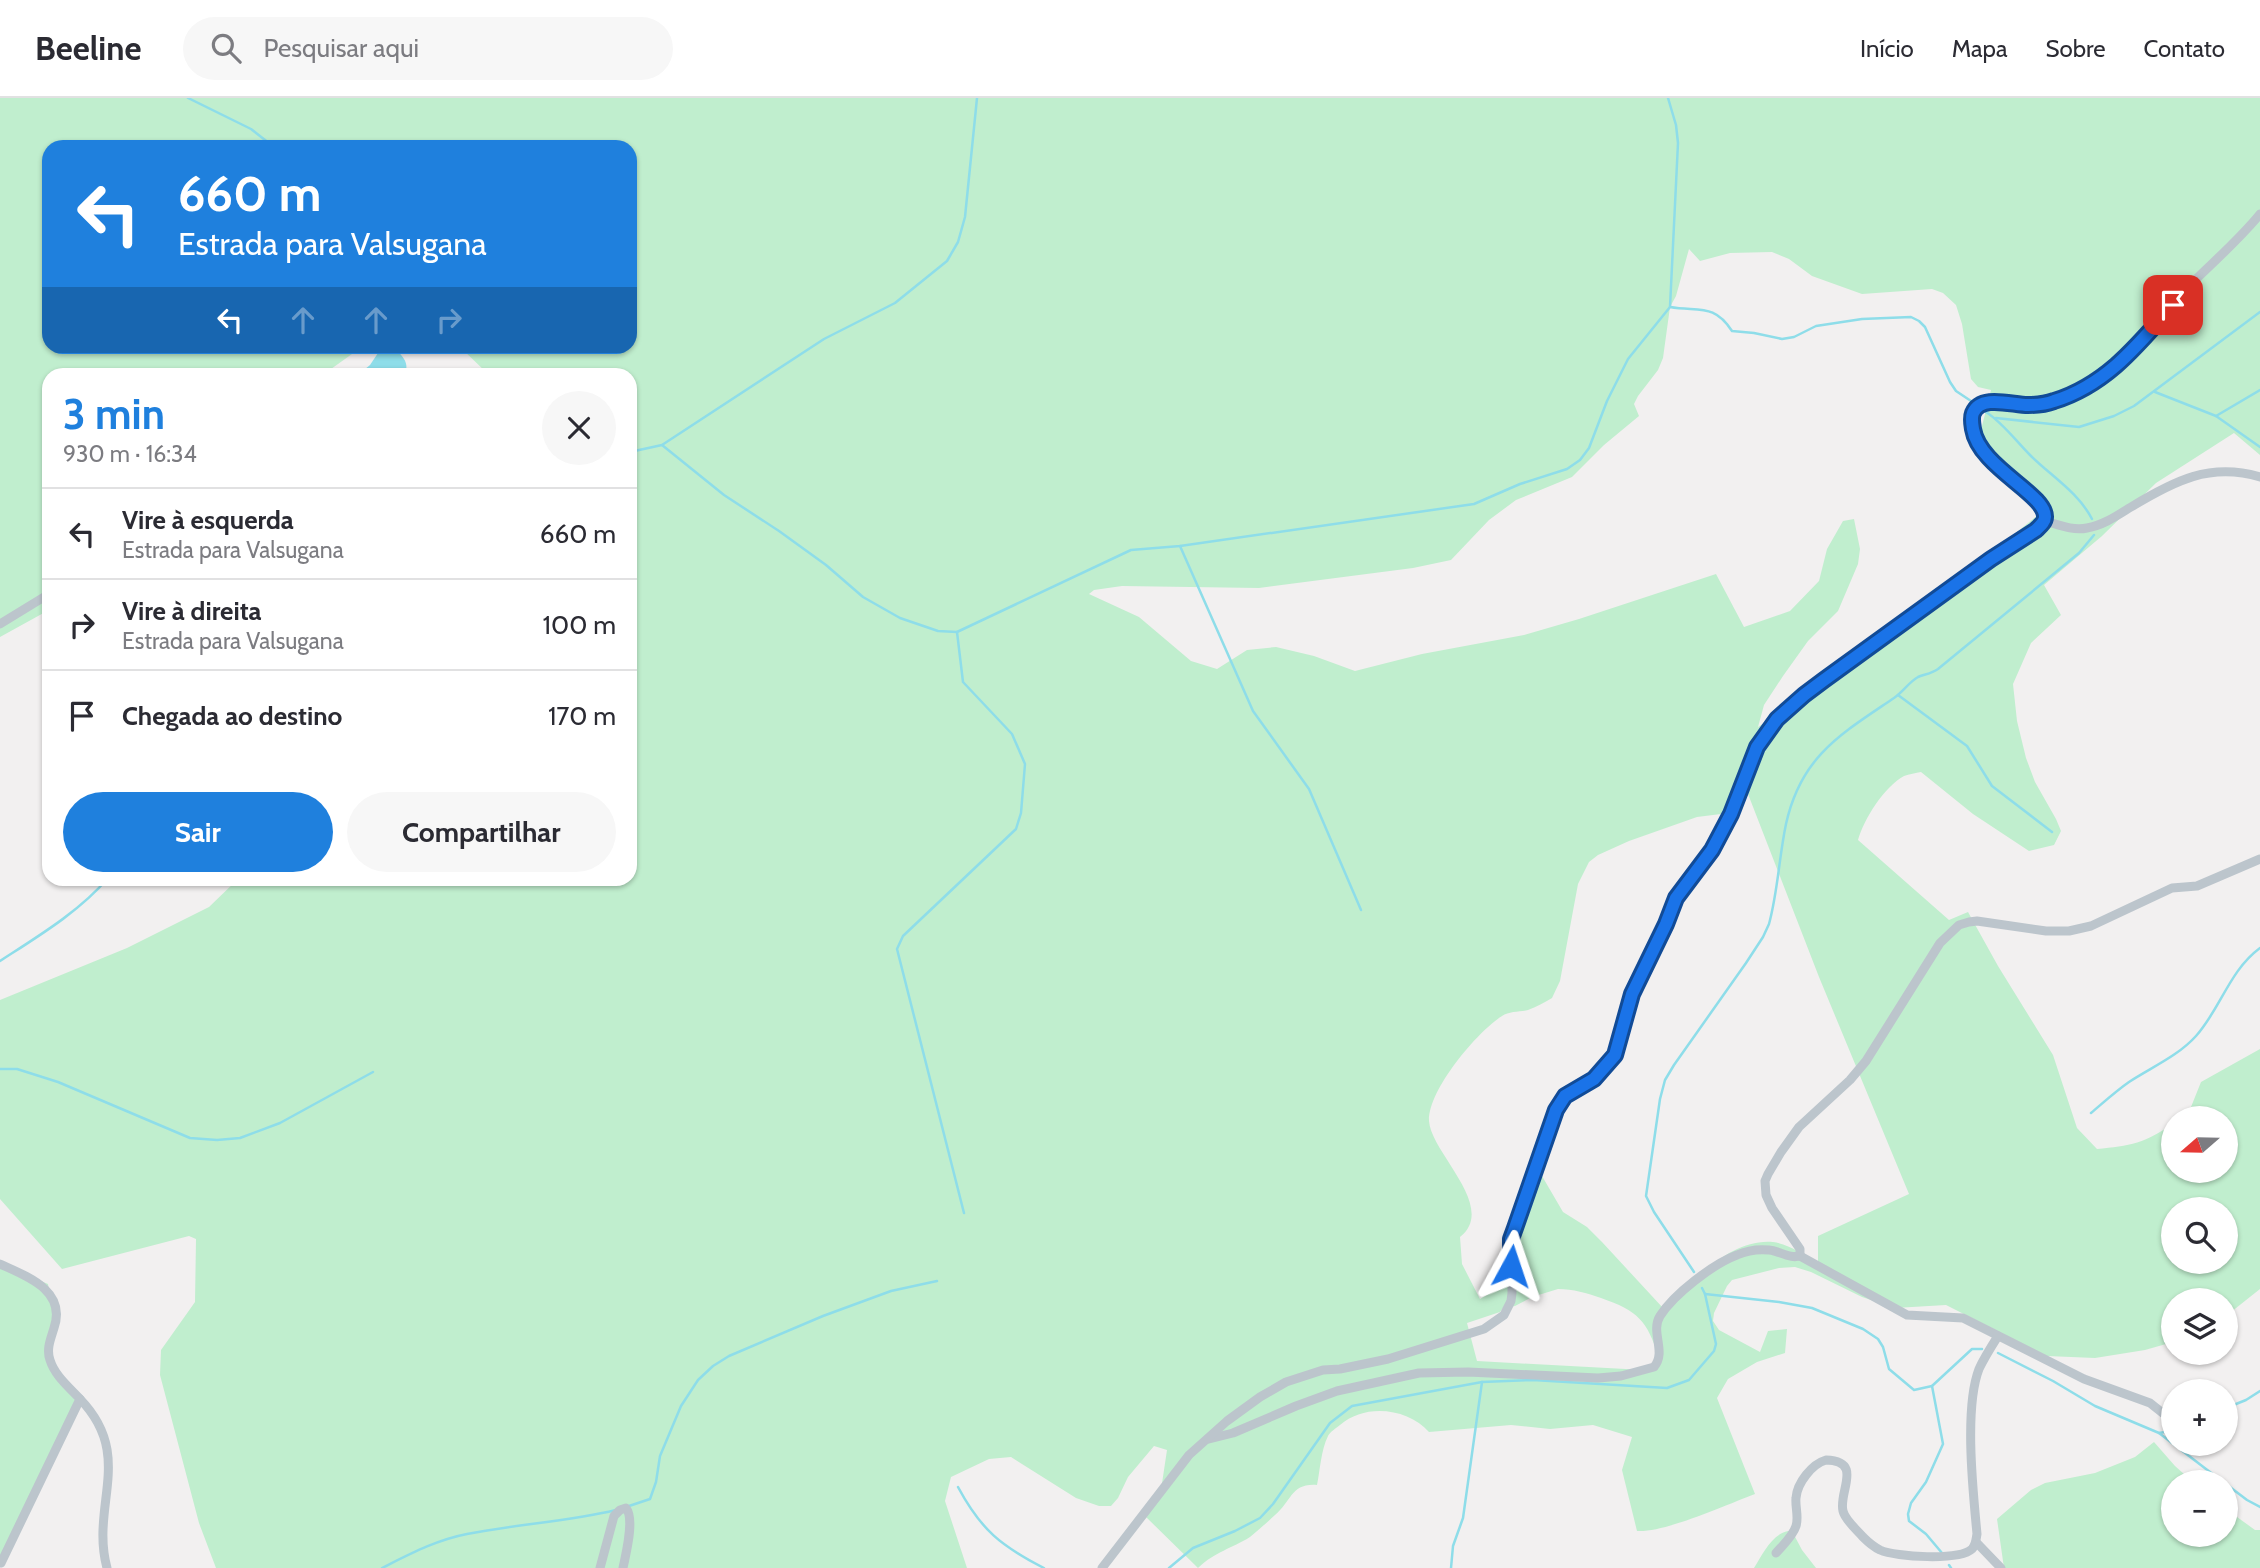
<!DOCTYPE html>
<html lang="pt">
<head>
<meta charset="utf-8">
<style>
	body { margin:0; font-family:Cabin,sans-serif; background:#f7f7f7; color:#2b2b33; height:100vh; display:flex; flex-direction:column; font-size:26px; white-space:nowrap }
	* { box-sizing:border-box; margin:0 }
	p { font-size:23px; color:#7c7c81 }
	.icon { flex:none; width:38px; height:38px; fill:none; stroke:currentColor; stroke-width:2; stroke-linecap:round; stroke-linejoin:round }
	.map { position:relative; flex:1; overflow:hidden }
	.panel { position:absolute; left:42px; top:270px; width:595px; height:518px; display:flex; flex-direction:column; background:#fff; border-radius:21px; box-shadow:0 2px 5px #0004 }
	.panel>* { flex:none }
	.guide { position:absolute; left:42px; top:42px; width:595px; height:214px; border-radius:21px; box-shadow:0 2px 5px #0004; background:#1f80dd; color:#fff; overflow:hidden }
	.needle { width:46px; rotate:250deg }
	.controls { position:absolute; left:2161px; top:1008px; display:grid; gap:14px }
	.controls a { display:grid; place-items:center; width:77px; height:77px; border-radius:50%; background:#fff; box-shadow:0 2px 5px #0004; font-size:35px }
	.pin { position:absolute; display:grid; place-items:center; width:60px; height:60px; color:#fff; margin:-30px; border-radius:14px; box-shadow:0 4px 10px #0006 }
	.me { position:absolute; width:77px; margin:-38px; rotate:5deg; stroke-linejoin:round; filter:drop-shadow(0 0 5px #0008) }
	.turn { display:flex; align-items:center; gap:24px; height:147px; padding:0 21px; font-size:32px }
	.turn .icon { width:91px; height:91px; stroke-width:2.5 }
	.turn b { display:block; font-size:49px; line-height:60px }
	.lanes { display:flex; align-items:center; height:66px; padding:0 21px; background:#0003; justify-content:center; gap:35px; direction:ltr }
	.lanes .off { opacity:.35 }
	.round { display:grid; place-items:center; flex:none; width:74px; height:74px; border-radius:37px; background:#f7f7f7 }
	.overview { display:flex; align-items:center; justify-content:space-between; height:119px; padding:0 21px }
	h1 { font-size:42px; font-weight:800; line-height:52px; color:#1f80dd }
	.primary-button { display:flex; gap:14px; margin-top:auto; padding:14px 21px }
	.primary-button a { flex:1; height:80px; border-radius:42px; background:#1f80dd; color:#fff; font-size:28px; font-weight:800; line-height:80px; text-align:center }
	.primary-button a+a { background:#f7f7f7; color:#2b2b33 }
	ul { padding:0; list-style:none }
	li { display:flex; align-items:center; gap:21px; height:91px; padding:0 21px; border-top:2px solid #e1e1e2 }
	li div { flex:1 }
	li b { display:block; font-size:26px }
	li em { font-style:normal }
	header { display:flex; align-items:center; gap:42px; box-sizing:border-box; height:98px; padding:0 35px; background:#fff; border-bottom:2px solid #e1e1e2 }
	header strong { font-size:33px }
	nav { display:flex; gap:38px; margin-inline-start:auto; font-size:24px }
	.search { width:490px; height:63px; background:#f7f7f7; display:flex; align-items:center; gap:18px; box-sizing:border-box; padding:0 24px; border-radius:38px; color:#7c7c81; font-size:26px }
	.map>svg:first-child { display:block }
</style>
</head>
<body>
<header>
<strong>Beeline</strong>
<div class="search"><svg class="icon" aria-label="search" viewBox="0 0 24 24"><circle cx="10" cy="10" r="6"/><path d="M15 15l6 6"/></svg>Pesquisar aqui</div>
<nav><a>Início</a><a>Mapa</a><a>Sobre</a><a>Contato</a></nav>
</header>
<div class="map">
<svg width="2260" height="1470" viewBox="0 0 2260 1470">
	<rect width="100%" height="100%" fill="#f2f0f0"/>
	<!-- green -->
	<g fill="#c0eece" fill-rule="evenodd">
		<path d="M 0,0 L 2260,0 L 2260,357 L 2234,335 L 2156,385 L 2102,438 L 2044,487 L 2061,517 L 2031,545 L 2013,586 L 2017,623 L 2026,660 L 2035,684 L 2056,721 L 2061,733 L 2054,747 L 2029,753 L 1973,716 L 1921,674 C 1916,675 1909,676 1904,678 C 1884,689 1864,721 1858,742 L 1949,822 L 1968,814 L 1998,868 L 2053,957 L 2077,1030 L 2097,1051 C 2129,1048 2147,1045 2173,1025 L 2174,1073 L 2226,1073 L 2226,1020 L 2179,1020 L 2191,1009 L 2201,984 L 2260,951 L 2260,1191 L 2226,1218 L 2226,1202 L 2174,1202 L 2173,1244 L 2145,1252 L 2095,1260 L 2047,1258 L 1946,1207 L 1895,1210 L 1862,1199 L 1811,1174 L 1795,1169 L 1779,1170 L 1732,1182 L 1727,1188 L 1714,1215 L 1713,1223 L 1719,1232 L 1760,1254 L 1768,1233 L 1787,1231 L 1785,1255 L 1757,1264 L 1728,1281 L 1717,1300 L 1755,1396 C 1726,1407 1664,1435 1637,1433 L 1622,1372 L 1632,1339 L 1593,1327 L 1550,1331 L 1511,1327 L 1429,1334 C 1408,1310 1365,1305 1340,1327 C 1336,1330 1330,1334 1328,1338 C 1321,1352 1320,1372 1317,1387 C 1291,1385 1292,1403 1275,1417 C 1267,1424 1259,1432 1250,1439 C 1231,1451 1216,1453 1198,1470 L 1146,1419 L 1161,1392 L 1167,1352 L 1154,1348 L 1128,1379 L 1118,1400 L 1111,1408 L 1099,1408 L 1076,1400 L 1011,1359 L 989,1361 L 951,1379 L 945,1403 L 967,1470 L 216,1470 L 199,1425 L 160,1277 L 161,1252 L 195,1204 L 196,1141 L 189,1138 L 62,1171 L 0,1101 L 0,902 L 127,850 L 209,809 L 238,781 L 630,780 L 630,276 L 488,276 L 460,249 L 630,248 L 630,49 L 49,49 L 49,248 L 367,249 L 359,251 L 324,276 L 49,276 L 49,512 L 0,539 ZM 1689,151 L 1700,163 L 1730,155 L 1772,154 L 1789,161 L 1812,178 L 1862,196 L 1932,191 L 1943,195 L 1956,207 L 1962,226 L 1971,281 L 1978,289 L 1991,292 L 1977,348 L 1988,371 L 2030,392 L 2043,413 L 1957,482 L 1902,517 L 1796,603 L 1758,629 L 1764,607 L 1783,578 L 1808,543 L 1838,513 L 1858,466 L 1860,451 L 1854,421 L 1843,423 L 1827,451 L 1819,483 L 1790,513 L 1744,529 L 1716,476 L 1579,521 L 1524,537 L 1422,556 L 1355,573 L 1314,558 L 1276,549 L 1247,552 L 1217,571 L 1191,563 L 1139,519 L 1089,496 L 1094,492 L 1122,488 L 1259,490 L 1413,470 L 1451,462 L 1489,422 L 1516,402 L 1572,379 L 1604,347 L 1639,318 L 1634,306 L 1638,298 L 1658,272 L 1663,260 L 1670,209 L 1676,198 ZM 1750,680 L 1748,696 L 1819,879 L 1909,1096 L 1818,1138 L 1818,1164 C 1804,1157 1788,1146 1773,1144 C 1730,1140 1693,1184 1663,1210 L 1602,1144 L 1587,1129 L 1563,1114 L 1535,1066 C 1521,1099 1490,1150 1506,1185 L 1480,1201 L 1462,1166 L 1460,1139 C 1498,1109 1431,1055 1429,1023 C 1428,992 1477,934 1502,918 C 1509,913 1519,914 1528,912 C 1536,909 1545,904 1552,900 L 1560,883 L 1578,786 L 1589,764 L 1598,757 L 1629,743 L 1697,719 L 1721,716 ZM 2174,1111 L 2226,1111 L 2226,1164 L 2174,1164 ZM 1558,1191 C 1573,1191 1587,1195 1601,1200 C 1638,1213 1647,1222 1659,1260 L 1644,1272 L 1477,1263 L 1467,1225 L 1500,1214 L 1503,1210 L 1515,1208 L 1532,1199 Z"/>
		<polygon points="0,1166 48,1186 55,1226 46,1251 77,1302 0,1459"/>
		<polygon points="2154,1344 2175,1368 2193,1384 2174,1384 2174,1437 2226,1437 2226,1411 2255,1432 2260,1432 2260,1470 2004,1470 1997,1421 2031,1392 2045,1385 2095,1375 2135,1359"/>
		<path d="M 1788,1433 L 1793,1435 L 1802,1452 L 1816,1470 L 1754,1470 C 1763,1456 1771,1437 1788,1433 Z"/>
	</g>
	<!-- water -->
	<path fill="#8edde9" d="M 394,250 C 402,257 410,265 405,276 L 359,276 L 370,267 L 378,255 Z"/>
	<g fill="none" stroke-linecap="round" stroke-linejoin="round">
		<!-- stream -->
		<g stroke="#8edde9" stroke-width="2.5">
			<polyline points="188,0 251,31 274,49"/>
			<path d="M 1670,209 C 1699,214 1714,205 1732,233 L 1754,235 L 1782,241 L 1794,239 L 1816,228 L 1862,221 L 1911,219 L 1919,223 L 1925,229 L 1950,284 L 1956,293 L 1971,303"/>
			<polyline points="2155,294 2216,318 2260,349"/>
			<path d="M 1986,314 C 2003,325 2015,342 2030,357 C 2051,378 2078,394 2092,421"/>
			<polyline points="2216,318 2260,292"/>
			<polyline points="1996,320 2079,329 2114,318 2134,308 2260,214"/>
			<polyline points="662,347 724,397 779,433 826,467 863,499 900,520 938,533 957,534 1131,452 1180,448 1474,406 1520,386 1567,371 1580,362 1589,350 1607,303 1628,261 1670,209 1678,45 1676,27 1668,0"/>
			<polyline points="630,354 662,347 824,241 895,205 947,163 958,144 965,119 977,0"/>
			<polyline points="1180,448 1253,613 1309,691 1361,812"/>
			<polyline points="957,534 963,584 1012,636 1025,666 1021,715 1016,731 903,838 897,851 964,1115"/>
			<polyline points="1898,597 1967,648 1992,688 2052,734"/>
			<path d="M 0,863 C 37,839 79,814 108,780"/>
			<polyline points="0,971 17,971 58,984 190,1040 217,1042 240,1040 280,1025 373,974"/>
			<path d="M 2091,1015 C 2104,1004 2116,993 2129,984 C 2152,969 2178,958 2196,938 C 2221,910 2229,873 2260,850"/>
			<path d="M 1694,1174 L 1654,1114 L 1646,1098 L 1660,1001 L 1665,982 L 1674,967 L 1746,865 L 1763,839 L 1769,826 C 1778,793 1779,759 1786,726 C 1801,658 1841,636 1894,600 C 1903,594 1909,584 1918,579 C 1925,576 1931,576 1938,571 L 2079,455 L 2094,437"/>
			<polyline points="1705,1196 1779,1204 1812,1210 1863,1231 1878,1241 1883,1249 1889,1271 1914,1292 1932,1288 1972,1251 1982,1251"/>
			<polyline points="1998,1255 2053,1283 2095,1308 2159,1335 2223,1384"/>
			<polyline points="1932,1288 1943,1346 1926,1384 1911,1405 1908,1416 1909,1423 1926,1436 1942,1455"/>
			<polyline points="2226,1310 2246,1302 2260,1293"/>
			<polyline points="2159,1335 2171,1333"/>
			<polyline points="2226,1386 2247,1402 2260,1409"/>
			<path d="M 958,1389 C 981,1432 1001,1448 1044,1470"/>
			<polyline points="629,1408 650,1401 656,1384 660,1358 681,1308 698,1282 713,1268 729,1258 823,1218 891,1193 937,1183"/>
			<polyline points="1949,1467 1951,1470"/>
			<path d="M 382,1470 C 410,1456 436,1442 467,1436 C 516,1426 567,1424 616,1412"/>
			<polyline points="1169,1470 1193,1450 1235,1433 1260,1420 1273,1406 1330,1325 1352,1308 1482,1284 1533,1282 1667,1290 1689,1282 1714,1253 1716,1246 1705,1196 1702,1190"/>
			<polyline points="1451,1470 1453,1448 1463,1420 1482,1284"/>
		</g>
		<!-- minor -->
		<g stroke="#bcc5cc" stroke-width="9">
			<path d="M 2045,423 C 2059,427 2073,433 2087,430 C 2104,427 2118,417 2131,409 C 2174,383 2210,364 2260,379"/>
			<polyline points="0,526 49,496"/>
			<polyline points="1800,1158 1907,1217 1963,1220 2084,1281 2150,1305 2174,1324"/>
			<path d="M 0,1166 C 26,1178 67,1192 54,1230 C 51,1240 46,1251 50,1262 C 55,1278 69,1289 80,1301 L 1,1465"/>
			<path d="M 80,1301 C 135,1358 90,1407 107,1470"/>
			<path d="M 1209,1341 L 1233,1335 L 1296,1308 L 1337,1293 L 1419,1275 L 1468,1274 L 1598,1280 L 1621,1278 L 1654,1269 C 1667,1254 1650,1234 1660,1218 C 1674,1196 1713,1166 1737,1157 C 1746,1153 1759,1151 1769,1152 C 1780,1153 1789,1161 1800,1158 L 1800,1151 L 1772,1110 L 1766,1097 L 1765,1083 L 1768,1076 L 1781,1054 L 1799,1029 L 1850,982 L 1866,963 L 1940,845 L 1959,827 L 1969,824 L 1977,823 L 2046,833 L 2069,833 L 2091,828 L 2172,790 L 2197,788 L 2260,761"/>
			<polyline points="1976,1444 2001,1470"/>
			<path d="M 1776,1455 C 1783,1447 1793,1438 1796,1428 C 1799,1419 1795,1409 1796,1400 C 1797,1385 1812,1366 1826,1362 C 1864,1363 1838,1394 1843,1413 C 1845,1422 1857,1432 1863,1439 C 1868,1444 1874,1449 1880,1452 C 1896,1459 1959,1463 1972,1451 C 1976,1447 1976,1441 1977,1436 C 1973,1393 1964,1310 1979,1271 C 1984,1260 1991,1249 1998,1238"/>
			<path d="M 600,1470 L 614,1418 L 620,1412 L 626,1410 C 635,1421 626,1455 623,1470"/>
			<path d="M 1102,1470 L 1189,1357 L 1227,1323 L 1260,1299 L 1286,1284 L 1323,1272 L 1340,1271 L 1388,1261 L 1484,1231 L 1504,1217 L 1511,1203 L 1512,1195 L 1512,1141 L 1556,1012 L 1565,998 L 1594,981 L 1615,957 L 1632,896 L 1676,800 L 1712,753 L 1721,737 L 1747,680 L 1757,649 L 1777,621 L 1804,597 L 1991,461 L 2036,432 L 2045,423 C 2047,388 1964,369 1972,319 C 1973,312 1978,307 1986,305 C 1995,303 2003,306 2012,306 C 2037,309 2061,303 2084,292 C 2126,271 2157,221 2189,188 C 2213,164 2239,142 2260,116"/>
		</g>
	</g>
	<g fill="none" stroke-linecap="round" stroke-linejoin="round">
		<defs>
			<path id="route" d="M 1511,1168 L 1511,1141 L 1515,1130 L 1556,1012 L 1565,998 L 1594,981 L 1615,957 L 1632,896 L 1666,826 L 1676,800 L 1712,752 L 1731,716 L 1757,649 L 1777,621 L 1804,597 L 1824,582 L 1991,461 L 2036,432 C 2040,428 2045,424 2045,419 C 2046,396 1979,369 1973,331 C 1972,325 1971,320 1973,315 C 1981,296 2012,307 2028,307 C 2037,307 2046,306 2054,303 C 2106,287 2138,247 2173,207"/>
		</defs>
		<!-- route casing -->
		<use href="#route" stroke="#114b97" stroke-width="18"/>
		<!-- route -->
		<use href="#route" stroke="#1a73e8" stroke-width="12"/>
	</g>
</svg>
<div class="controls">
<a><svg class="needle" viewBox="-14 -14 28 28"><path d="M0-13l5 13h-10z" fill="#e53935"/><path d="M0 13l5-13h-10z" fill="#7c7c81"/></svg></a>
<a><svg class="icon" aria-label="search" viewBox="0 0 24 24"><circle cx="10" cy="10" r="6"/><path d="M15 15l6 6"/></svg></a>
<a><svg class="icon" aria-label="layers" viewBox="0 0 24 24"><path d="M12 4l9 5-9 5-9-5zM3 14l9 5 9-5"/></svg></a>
<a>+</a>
<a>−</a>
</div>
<div class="pin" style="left:2173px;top:207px;background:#d93025"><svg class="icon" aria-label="arrive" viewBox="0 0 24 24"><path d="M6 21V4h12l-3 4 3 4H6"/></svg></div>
<svg class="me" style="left:1511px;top:1168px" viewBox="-20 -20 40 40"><path d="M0-17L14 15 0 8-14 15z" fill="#1a73e8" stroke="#fff" stroke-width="4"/></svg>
<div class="guide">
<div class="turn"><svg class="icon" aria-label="left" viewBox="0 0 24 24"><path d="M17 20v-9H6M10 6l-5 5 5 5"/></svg><div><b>660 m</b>Estrada para Valsugana</div></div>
<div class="lanes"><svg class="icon" aria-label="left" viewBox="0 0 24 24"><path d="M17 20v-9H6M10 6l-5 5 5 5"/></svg><svg class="icon off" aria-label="ahead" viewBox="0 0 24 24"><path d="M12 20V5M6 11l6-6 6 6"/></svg><svg class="icon off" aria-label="ahead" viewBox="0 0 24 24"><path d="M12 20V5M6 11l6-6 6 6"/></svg><svg class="icon off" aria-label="right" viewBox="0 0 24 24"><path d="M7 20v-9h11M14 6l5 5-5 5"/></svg></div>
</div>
<section class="panel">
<div class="overview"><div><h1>3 min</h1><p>930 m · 16:34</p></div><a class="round"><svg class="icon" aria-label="close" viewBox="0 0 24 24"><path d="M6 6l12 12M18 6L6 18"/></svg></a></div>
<ul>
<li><svg class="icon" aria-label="left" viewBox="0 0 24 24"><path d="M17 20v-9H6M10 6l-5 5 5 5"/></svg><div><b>Vire à esquerda</b><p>Estrada para Valsugana</p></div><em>660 m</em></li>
<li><svg class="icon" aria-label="right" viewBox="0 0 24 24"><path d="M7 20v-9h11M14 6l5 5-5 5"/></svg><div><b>Vire à direita</b><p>Estrada para Valsugana</p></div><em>100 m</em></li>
<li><svg class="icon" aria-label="arrive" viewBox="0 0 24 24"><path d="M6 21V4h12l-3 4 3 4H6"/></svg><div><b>Chegada ao destino</b></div><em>170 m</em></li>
</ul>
<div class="primary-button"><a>Sair</a><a>Compartilhar</a></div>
</section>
</div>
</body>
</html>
